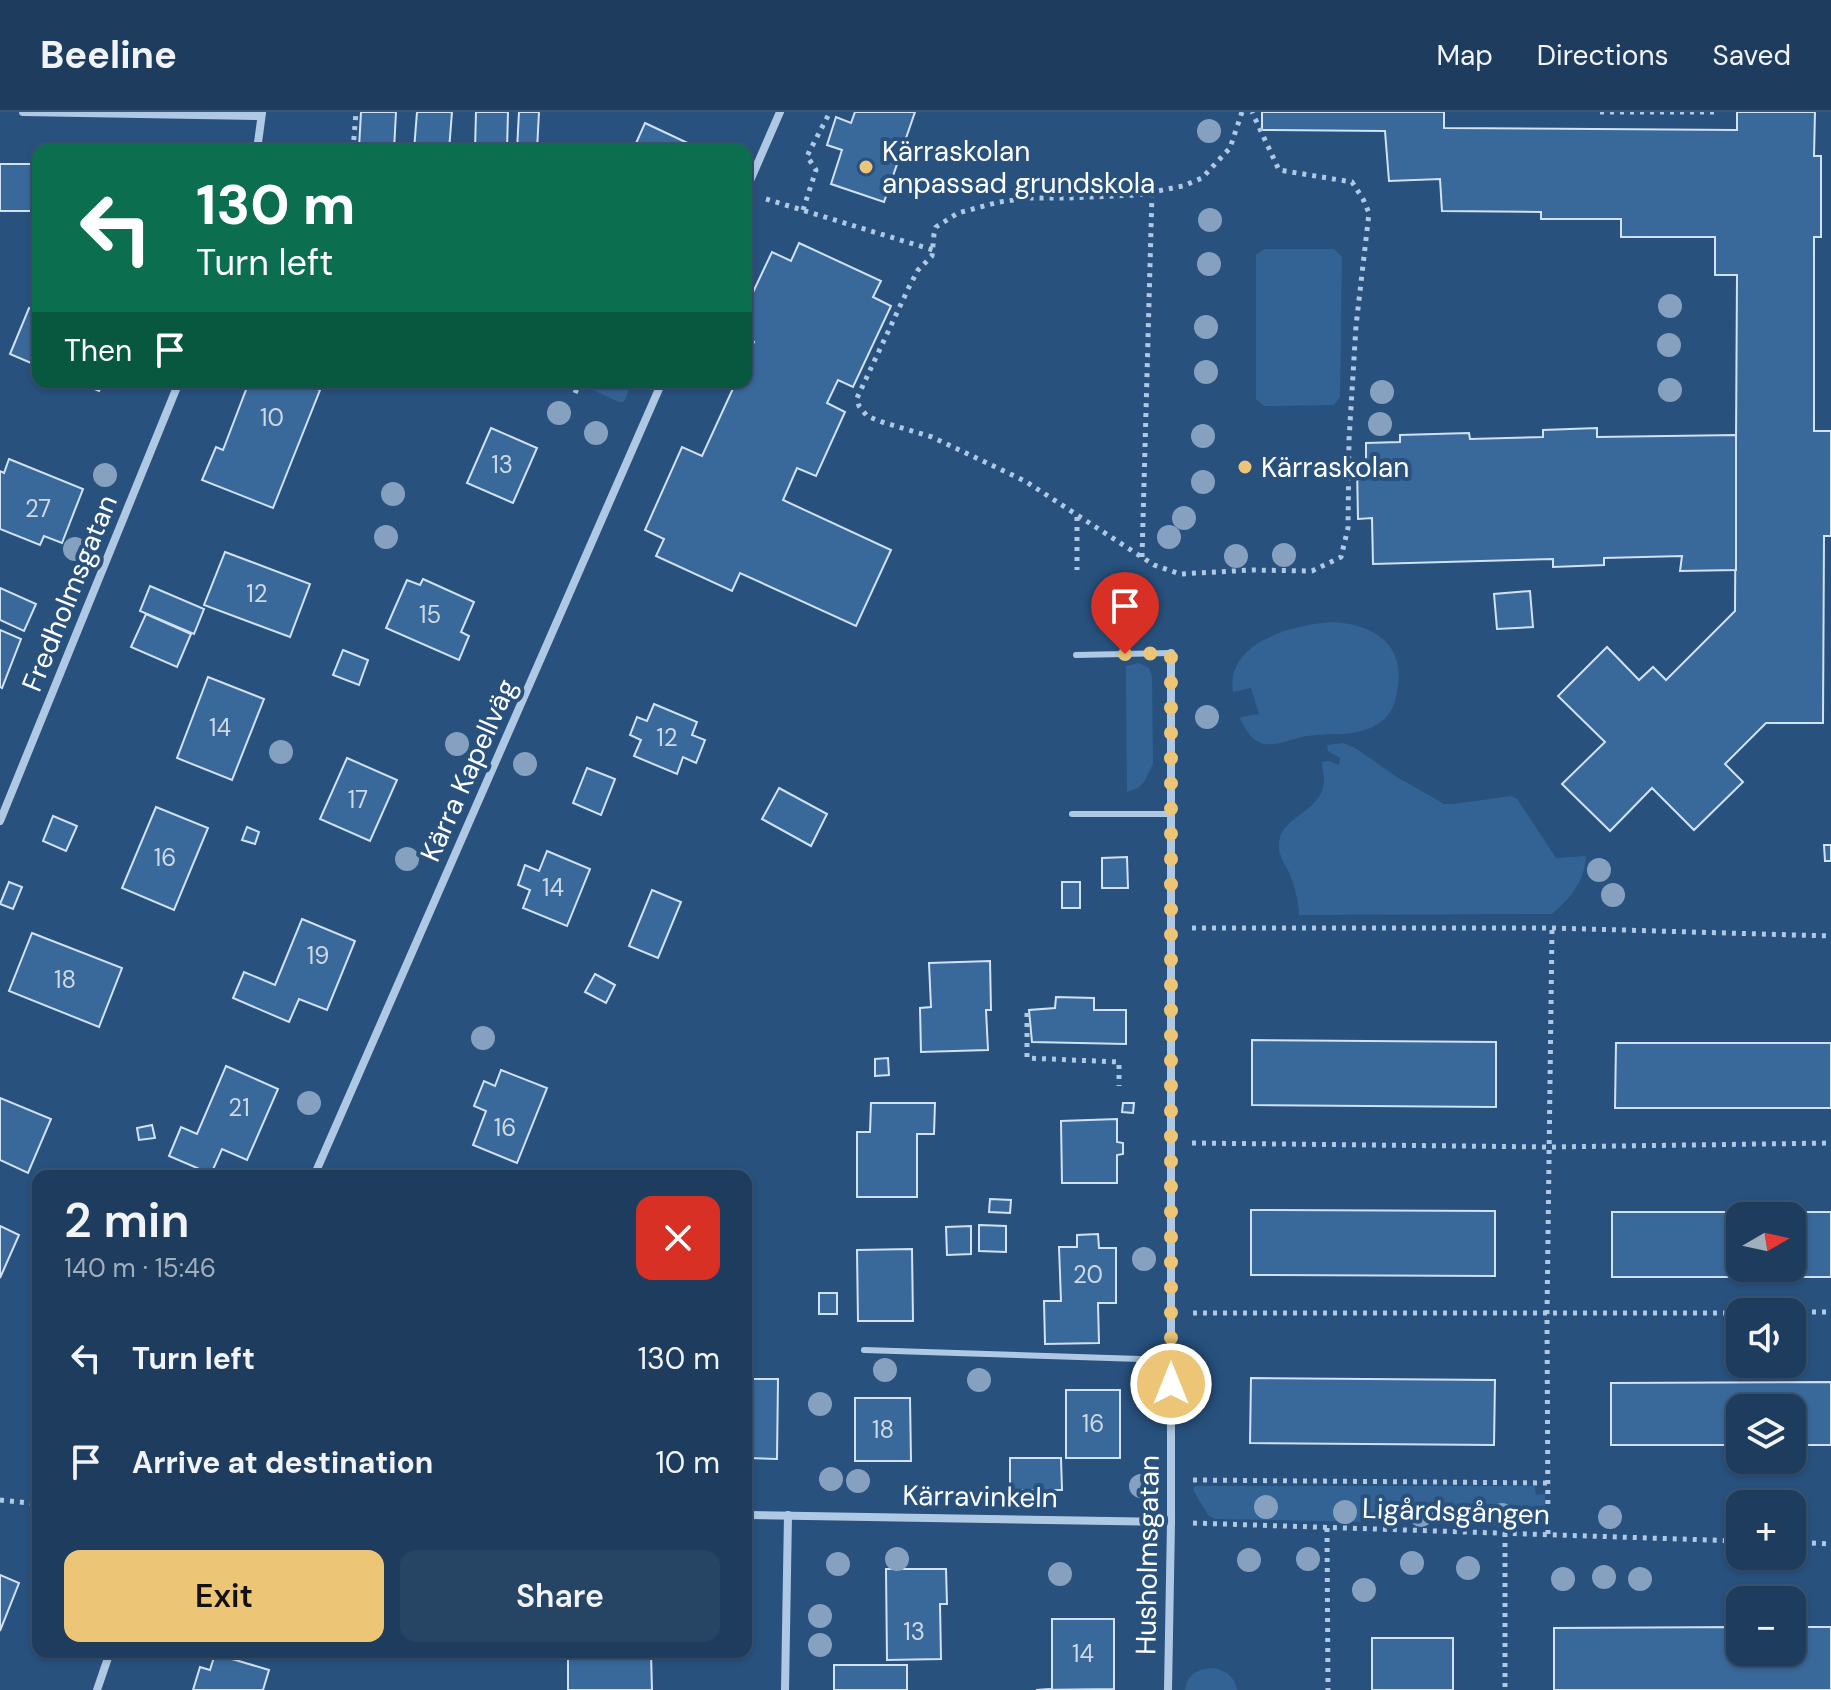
<!DOCTYPE html>
<html lang="en">
<head>
<meta charset="utf-8">
<style>
	body { margin:0; font-family:"DM Sans",sans-serif; background:#264464; color:#f1f3f6; height:100vh; display:flex; flex-direction:column; font-size:30px; white-space:nowrap }
	* { box-sizing:border-box; margin:0 }
	p { font-size:26px; color:#a1aebc }
	.icon { flex:none; width:44px; height:44px; fill:none; stroke:currentColor; stroke-width:2; stroke-linecap:round; stroke-linejoin:round }
	.map { position:relative; flex:1; overflow:hidden }
	.details { position:absolute; left:32px; top:1058px; width:720px; height:488px; display:flex; flex-direction:column; background:#1e3d5e; border-radius:16px; box-shadow:0 2px 6px #0004,0 0 0 2px #3c5673 }
	.details>* { flex:none }
	.hud { position:absolute; left:32px; top:32px; width:720px; height:244px; border-radius:16px; box-shadow:0 2px 6px #0004,0 0 0 2px #3c5673; background:#0b6e4f; color:#fff; overflow:hidden }
	.needle { width:52px; rotate:81deg }
	.controls { position:absolute; left:1726px; top:1090px; display:grid; gap:16px }
	.controls a { display:grid; place-items:center; width:80px; height:80px; border-radius:16px; background:#1e3d5e; box-shadow:0 2px 6px #0004,0 0 0 2px #3c5673; font-size:40px }
	.pin { position:absolute; display:grid; place-items:center; width:68px; height:68px; color:#fff; margin:-82px -34px; border-radius:50% 50% 50% 0; rotate:-45deg; box-shadow:0 0 8px #0007 }
	.pin .icon { rotate:45deg }
	.me { position:absolute; width:88px; margin:-44px; rotate:0deg; stroke-linejoin:round; filter:drop-shadow(0 0 6px #0008) }
	.turn { display:flex; align-items:center; gap:28px; height:168px; padding:0 32px; font-size:36px }
	.turn .icon { width:104px; height:104px; stroke-width:2.5 }
	.turn b { display:block; font-size:56px; line-height:68px }
	.then { display:flex; align-items:center; height:76px; padding:0 32px; background:#0003; gap:16px; font-size:30px }
	.round { display:grid; place-items:center; flex:none; width:84px; height:84px; border-radius:16px; background:#264464 }
	.overview { display:flex; align-items:center; justify-content:space-between; height:136px; padding:0 32px }
	h1 { font-size:48px; font-weight:600; line-height:60px }
	.cta { display:flex; gap:16px; margin-top:auto; padding:16px 32px }
	.cta a { flex:1; height:92px; border-radius:16px; background:#ecc576; color:#111; font-size:32px; font-weight:600; line-height:92px; text-align:center }
	.cta a+a { background:#264464; color:#f1f3f6 }
	ul { padding:0; list-style:none }
	li { display:flex; align-items:center; gap:24px; height:104px; padding:0 32px }
	li div { flex:1 }
	li b { display:block; font-size:30px }
	li em { font-style:normal }
	header { display:flex; align-items:center; gap:48px; box-sizing:border-box; height:112px; padding:0 40px; background:#1e3d5e; border-bottom:2px solid #3c5673 }
	header strong { font-size:38px }
	nav { display:flex; gap:44px; margin-inline-start:auto; font-size:28px }
	.map>svg:first-child { display:block }
</style>
</head>
<body>
<header>
<strong>Beeline</strong>
<nav><a>Map</a><a>Directions</a><a>Saved</a></nav>
</header>
<div class="map">
<svg width="1831" height="1578" viewBox="0 0 1831 1578">
	<rect width="100%" height="100%" fill="#28517e"/>
	<!-- green -->
	<g fill="#336395">
		<polygon points="1264,137 1334,137 1342,145 1340,285 1334,293 1264,294 1256,287 1256,143"/>
		<polygon points="584,270 632,270 624,290 619,290 582,273"/>
		<path d="M 1334,510 C 1372,513 1404,530 1398,574 C 1396,584 1395,595 1388,603 C 1384,609 1375,614 1368,617 C 1350,624 1327,621 1307,624 C 1294,626 1279,634 1265,632 C 1252,630 1246,618 1240,607 L 1241,605 L 1259,602 L 1251,576 L 1233,580 C 1225,529 1296,512 1334,510 Z"/>
		<polygon points="1139,551 1149,556 1152,564 1153,652 1144,670 1138,676 1127,680 1126,554"/>
		<path d="M 1343,631 L 1355,636 L 1397,665 L 1444,692 L 1454,692 L 1511,684 L 1517,687 L 1556,746 L 1586,744 C 1584,771 1571,785 1552,802 L 1299,803 C 1299,790 1294,772 1289,760 C 1283,749 1276,739 1280,725 C 1286,704 1324,697 1324,668 C 1324,662 1322,656 1322,650 L 1329,649 L 1339,653 L 1340,646 L 1328,639 L 1327,633 Z"/>
		<polygon points="1195,1374 1535,1374 1536,1383 1545,1382 1545,1413 1215,1407 1208,1403 1193,1378"/>
		<path d="M 1214,1556 C 1226,1559 1235,1565 1237,1578 L 1185,1578 C 1188,1561 1198,1557 1214,1556 Z"/>
	</g>
	<!-- building -->
	<g fill="#39689a" stroke="#d1e2f4" stroke-width="2" fill-rule="evenodd">
		<polygon points="361,0 396,0 394,38 359,36"/>
		<polygon points="417,0 452,0 449,38 414,38"/>
		<polygon points="476,0 508,0 507,38 475,38"/>
		<polygon points="519,0 539,0 537,38 517,38"/>
		<polygon points="855,0 915,0 884,90 831,72 842,38 827,33 836,5 851,11"/>
		<polygon points="1262,0 1444,0 1444,16 1737,18 1737,0 1815,0 1814,44 1821,44 1821,125 1814,125 1814,319 1831,319 1831,424 1824,424 1823,611 1766,611 1725,652 1743,670 1694,718 1652,676 1610,719 1562,672 1605,630 1558,584 1607,535 1639,568 1653,555 1666,568 1735,499 1737,163 1715,163 1715,125 1621,125 1621,107 1541,107 1541,100 1442,99 1440,67 1389,69 1385,19 1262,18"/>
		<polygon points="645,11 694,34 692,38 633,38"/>
		<rect x="0" y="52" width="34" height="47"/>
		<polygon points="799,131 881,169 873,185 891,194 853,275 838,268 827,291 845,300 816,364 797,356 783,388 891,438 856,514 740,461 732,479 656,444 664,427 645,418 682,335 702,344 736,270 746,270 746,247 754,230 746,226 746,195 772,140 791,149"/>
		<polygon points="29,196 38,200 38,254 10,242"/>
		<polygon points="78,270 103,270 99,279"/>
		<polygon points="249,270 300,270 320,278 273,396 202,368 216,335 223,338"/>
		<polygon points="491,316 537,336 513,391 467,371"/>
		<polygon points="1597,316 1597,325 1736,323 1736,458 1680,459 1682,444 1604,446 1604,453 1553,455 1553,447 1373,452 1372,406 1358,407 1357,355 1366,354 1366,331 1400,330 1400,323 1469,321 1470,327 1543,325 1543,318"/>
		<polygon points="9,347 83,377 62,431 44,424 40,433 0,417 0,359 4,361"/>
		<polygon points="225,440 310,472 290,525 204,493"/>
		<polygon points="423,467 474,490 461,520 469,524 459,548 386,516 407,468 420,473"/>
		<polygon points="150,474 204,497 194,522 140,499"/>
		<polygon points="0,476 36,492 24,519 0,508"/>
		<polygon points="1530,479 1533,515 1497,517 1494,482"/>
		<polygon points="146,502 191,522 177,555 131,535"/>
		<polygon points="0,518 21,527 2,576 0,575"/>
		<polygon points="343,538 368,548 359,573 333,563"/>
		<polygon points="208,565 264,587 232,668 177,646"/>
		<polygon points="654,592 697,610 692,623 705,628 696,651 683,645 677,662 634,644 641,628 630,623 637,605 647,609"/>
		<polygon points="347,646 397,668 370,729 320,707"/>
		<polygon points="587,656 615,667 601,703 573,691"/>
		<polygon points="779,676 827,702 811,734 762,707"/>
		<polygon points="156,695 208,716 174,798 122,776"/>
		<polygon points="53,704 77,714 66,739 43,729"/>
		<polygon points="247,715 259,720 255,732 242,728"/>
		<polygon points="1824,733 1831,733 1831,749 1825,749"/>
		<polygon points="547,739 590,757 567,814 523,796 530,778 518,773 525,753 539,759"/>
		<polygon points="1127,745 1128,776 1102,776 1102,746"/>
		<polygon points="9,770 22,775 13,797 0,792"/>
		<rect x="1062" y="770" width="18" height="26"/>
		<polygon points="652,778 681,790 658,846 629,834"/>
		<polygon points="302,807 355,829 327,898 299,887 289,910 233,886 244,860 275,873"/>
		<polygon points="32,821 122,856 99,915 9,879"/>
		<polygon points="990,849 991,898 986,898 988,938 921,940 920,896 931,895 929,851"/>
		<polygon points="595,862 615,873 606,891 585,880"/>
		<polygon points="1056,885 1094,886 1094,898 1126,898 1126,932 1032,930 1029,898 1055,896"/>
		<polygon points="1252,928 1496,930 1496,995 1252,993"/>
		<polygon points="1616,931 1831,931 1831,996 1615,996"/>
		<polygon points="888,946 889,963 875,964 875,947"/>
		<polygon points="226,954 278,977 247,1048 222,1037 211,1062 169,1044 181,1015 197,1022"/>
		<polygon points="501,958 547,976 517,1051 473,1033 486,999 474,994 484,969 495,974"/>
		<polygon points="0,986 51,1007 28,1061 0,1048"/>
		<polygon points="871,991 935,991 934,1022 917,1022 917,1085 857,1085 857,1020 870,1020"/>
		<polygon points="1123,991 1134,991 1133,1001 1122,1000"/>
		<polygon points="1117,1007 1117,1030 1123,1031 1123,1042 1117,1043 1117,1071 1062,1071 1061,1009"/>
		<polygon points="152,1013 155,1026 139,1028 137,1016"/>
		<polygon points="990,1087 1011,1088 1010,1101 989,1100"/>
		<polygon points="1251,1098 1495,1099 1495,1164 1251,1163"/>
		<path d="M 1612,1100 L 1831,1100 L 1831,1165 L 1612,1165 ZM 1740,1104 L 1792,1104 L 1792,1156 L 1740,1156 Z"/>
		<polygon points="979,1113 1006,1114 1006,1140 979,1139"/>
		<polygon points="0,1114 19,1123 0,1166"/>
		<polygon points="971,1114 971,1142 947,1143 946,1115"/>
		<polygon points="1098,1122 1099,1136 1116,1136 1116,1191 1098,1191 1099,1231 1045,1232 1044,1189 1061,1189 1059,1135 1077,1135 1077,1123"/>
		<polygon points="912,1137 913,1209 858,1209 857,1138"/>
		<rect x="819" y="1181" width="18" height="21"/>
		<polygon points="1251,1266 1495,1268 1494,1333 1250,1331"/>
		<polygon points="746,1267 778,1267 777,1347 746,1346"/>
		<polygon points="1831,1270 1831,1333 1792,1333 1792,1296 1740,1296 1740,1333 1611,1333 1611,1271"/>
		<rect x="1066" y="1278" width="54" height="68"/>
		<polygon points="855,1286 910,1286 911,1349 855,1349"/>
		<polygon points="1010,1346 1061,1346 1062,1378 1010,1378"/>
		<polygon points="886,1457 946,1457 947,1492 940,1492 941,1547 887,1548"/>
		<polygon points="0,1463 19,1471 0,1519"/>
		<polygon points="1052,1507 1114,1507 1114,1577 1036,1578 1052,1577"/>
		<polygon points="1740,1515 1740,1540 1792,1540 1792,1515 1831,1515 1831,1578 1554,1578 1554,1516"/>
		<rect x="1372" y="1526" width="81" height="52"/>
		<polygon points="568,1540 669,1540 651,1541 652,1578 568,1578"/>
		<polygon points="215,1542 269,1558 263,1578 193,1578 200,1555 210,1558"/>
		<rect x="834" y="1553" width="73" height="25"/>
	</g>
	<g fill="none" stroke-linecap="round" stroke-linejoin="round">
		<!-- path -->
		<g stroke="#afc9e5" stroke-width="5" stroke-dasharray="4 6" stroke-linecap="butt">
			<polyline points="1242,0 1230,36 1202,66 1183,74 1137,83 1068,86 1030,86 999,90 958,101 936,115 934,122 932,144 918,158 909,175 857,286 859,294 867,304 882,310 932,325 1025,369 1154,453 1180,462 1252,458 1312,459 1341,445 1348,416 1349,328 1356,214 1369,101 1363,87 1352,70 1279,58 1252,0"/>
			<polyline points="1600,0 1719,0"/>
			<polyline points="353,38 356,0"/>
			<polyline points="766,87 933,138"/>
			<polyline points="803,98 816,58 807,44 830,0"/>
			<polyline points="575,281 580,270"/>
			<polyline points="1077,405 1077,458"/>
			<polyline points="1142,445 1152,81"/>
			<polyline points="1192,816 1552,816 1831,824"/>
			<polyline points="1027,901 1027,946 1119,950 1119,974"/>
			<polyline points="1192,1031 1548,1035 1831,1031"/>
			<polyline points="1792,1200 1831,1200"/>
			<polyline points="1193,1201 1740,1201"/>
			<polyline points="1193,1368 1548,1371"/>
			<polyline points="0,1388 38,1392"/>
			<polyline points="1193,1411 1740,1429"/>
			<polyline points="1327,1416 1328,1578"/>
			<polyline points="1505,1421 1505,1578"/>
			<polyline points="1548,1422 1547,1202 1552,816"/>
			<polyline points="1792,1430 1831,1432"/>
		</g>
		<!-- lane -->
		<g stroke="#afc9e5" stroke-width="6">
			<polyline points="257,36 273,38"/>
			<polyline points="1076,543 1171,541"/>
			<polyline points="1072,702 1172,702"/>
			<polyline points="864,1238 1171,1248"/>
		</g>
		<!-- street -->
		<g stroke="#afc9e5" stroke-width="8">
			<polyline points="23,0 261,4"/>
			<polyline points="257,38 262,1"/>
			<polyline points="746,78 780,0"/>
			<polyline points="0,709 179,270"/>
			<polyline points="314,1064 662,270"/>
			<polyline points="746,1403 1171,1410"/>
			<polyline points="97,1578 110,1540"/>
			<polyline points="785,1578 788,1403"/>
			<polyline points="1168,1578 1171,1410 1171,541"/>
		</g>
	</g>
	<!-- trees -->
	<g fill="#85a1bf">
		<circle cx="1209" cy="19" r="12"/>
		<circle cx="1210" cy="108" r="12"/>
		<circle cx="1209" cy="152" r="12"/>
		<circle cx="1670" cy="194" r="12"/>
		<circle cx="1206" cy="215" r="12"/>
		<circle cx="1669" cy="233" r="12"/>
		<circle cx="1206" cy="260" r="12"/>
		<circle cx="1670" cy="278" r="12"/>
		<circle cx="1382" cy="280" r="12"/>
		<circle cx="559" cy="301" r="12"/>
		<circle cx="1380" cy="312" r="12"/>
		<circle cx="596" cy="321" r="12"/>
		<circle cx="1203" cy="324" r="12"/>
		<circle cx="105" cy="363" r="12"/>
		<circle cx="1203" cy="370" r="12"/>
		<circle cx="393" cy="382" r="12"/>
		<circle cx="1184" cy="406" r="12"/>
		<circle cx="386" cy="425" r="12"/>
		<circle cx="1169" cy="425" r="12"/>
		<circle cx="75" cy="437" r="12"/>
		<circle cx="1284" cy="443" r="12"/>
		<circle cx="1236" cy="444" r="12"/>
		<circle cx="1207" cy="605" r="12"/>
		<circle cx="457" cy="632" r="12"/>
		<circle cx="281" cy="640" r="12"/>
		<circle cx="525" cy="652" r="12"/>
		<circle cx="407" cy="747" r="12"/>
		<circle cx="1599" cy="758" r="12"/>
		<circle cx="1613" cy="783" r="12"/>
		<circle cx="483" cy="926" r="12"/>
		<circle cx="309" cy="991" r="12"/>
		<circle cx="1144" cy="1147" r="12"/>
		<circle cx="885" cy="1258" r="12"/>
		<circle cx="979" cy="1268" r="12"/>
		<circle cx="820" cy="1292" r="12"/>
		<circle cx="831" cy="1367" r="12"/>
		<circle cx="858" cy="1369" r="12"/>
		<circle cx="1141" cy="1374" r="12"/>
		<circle cx="1266" cy="1395" r="12"/>
		<circle cx="1345" cy="1400" r="12"/>
		<circle cx="1421" cy="1403" r="12"/>
		<circle cx="1502" cy="1403" r="12"/>
		<circle cx="1610" cy="1405" r="12"/>
		<circle cx="897" cy="1447" r="12"/>
		<circle cx="1308" cy="1447" r="12"/>
		<circle cx="1249" cy="1448" r="12"/>
		<circle cx="1412" cy="1451" r="12"/>
		<circle cx="838" cy="1452" r="12"/>
		<circle cx="1468" cy="1456" r="12"/>
		<circle cx="1060" cy="1462" r="12"/>
		<circle cx="1604" cy="1465" r="12"/>
		<circle cx="1563" cy="1467" r="12"/>
		<circle cx="1640" cy="1467" r="12"/>
		<circle cx="1364" cy="1478" r="12"/>
		<circle cx="820" cy="1504" r="12"/>
		<circle cx="820" cy="1533" r="12"/>
	</g>
	<g fill="none" stroke-linecap="round" stroke-linejoin="round">
		<!-- route -->
		<polyline stroke="#ecc576" stroke-width="14" stroke-dasharray="0 25.2" points="1125,542 1171,541 1171,1272"/>
	</g>
	<!-- markers -->
	<g fill="#ecc576" stroke="#28517e" stroke-width="3">
		<circle cx="866" cy="55" r="8"/>
		<circle cx="1245" cy="355" r="8"/>
	</g>
	<g text-anchor="middle" stroke-width="8" stroke-linejoin="round" paint-order="stroke">
		<!-- number labels -->
		<g font-size="24" fill="#ced9e6">
			<text x="272" y="314">10</text>
			<text x="502" y="361">13</text>
			<text x="38" y="405">27</text>
			<text x="257" y="490">12</text>
			<text x="430" y="511">15</text>
			<text x="220" y="624">14</text>
			<text x="667" y="634">12</text>
			<text x="358" y="696">17</text>
			<text x="165" y="754">16</text>
			<text x="553" y="784">14</text>
			<text x="318" y="852">19</text>
			<text x="65" y="876">18</text>
			<text x="239" y="1004">21</text>
			<text x="505" y="1024">16</text>
			<text x="1088" y="1171">20</text>
			<text x="1093" y="1320">16</text>
			<text x="883" y="1326">18</text>
			<text x="914" y="1528">13</text>
			<text x="1083" y="1550">14</text>
		</g>
		<!-- poi labels -->
		<g font-size="28" fill="#fff" stroke="#28517e" text-anchor="start">
			<text x="882" y="49">Kärraskolan<tspan x="882" dy="32">anpassad grundskola</tspan></text>
			<text x="1261" y="365">Kärraskolan</text>
		</g>
		<!-- street labels -->
		<g font-size="28" fill="#fff" stroke="#28517e">
			<text transform="translate(69 481) rotate(-68)" y="10">Fredholmsgatan</text>
			<text transform="translate(468 658) rotate(-66)" y="10">Kärra Kapellväg</text>
			<text transform="translate(980 1384) rotate(1)" y="10">Kärravinkeln</text>
			<text transform="translate(1456 1399) rotate(2)" y="10">Ligårdsgången</text>
			<text transform="translate(1147 1443) rotate(-89)" y="10">Husholmsgatan</text>
		</g>
	</g>
</svg>
<div class="controls">
<a><svg class="needle" viewBox="-14 -14 28 28"><path d="M0-13l5 13h-10z" fill="#e53935"/><path d="M0 13l5-13h-10z" fill="#a1aebc"/></svg></a>
<a><svg class="icon" aria-label="sound" viewBox="0 0 24 24"><path d="M4 9h4l5-4v14l-5-4H4zM17 9q2 3 0 6"/></svg></a>
<a><svg class="icon" aria-label="layers" viewBox="0 0 24 24"><path d="M12 4l9 5-9 5-9-5zM3 14l9 5 9-5"/></svg></a>
<a>+</a>
<a>−</a>
</div>
<div class="pin" style="left:1125px;top:542px;background:#d93025"><svg class="icon" aria-label="arrive" viewBox="0 0 24 24"><path d="M6 21V4h12l-3 4 3 4H6"/></svg></div>
<svg class="me" style="left:1171px;top:1272px" viewBox="-20 -20 40 40"><circle r="17" fill="#ecc576" stroke="#fff" stroke-width="3"/><path d="M0-11L8 9 0 5-8 9z" fill="#fff"/></svg>
<div class="hud">
<div class="turn"><svg class="icon" aria-label="left" viewBox="0 0 24 24"><path d="M17 20v-9H6M10 6l-5 5 5 5"/></svg><div><b>130 m</b>Turn left</div></div>
<div class="then">Then<svg class="icon" aria-label="arrive" viewBox="0 0 24 24"><path d="M6 21V4h12l-3 4 3 4H6"/></svg></div>
</div>
<section class="details">
<div class="overview"><div><h1>2 min</h1><p>140 m · 15:46</p></div><a class="round" style="background:#d93025;color:#fff"><svg class="icon" aria-label="close" viewBox="0 0 24 24"><path d="M6 6l12 12M18 6L6 18"/></svg></a></div>
<ul>
<li><svg class="icon" aria-label="left" viewBox="0 0 24 24"><path d="M17 20v-9H6M10 6l-5 5 5 5"/></svg><div><b>Turn left</b></div><em>130 m</em></li>
<li><svg class="icon" aria-label="arrive" viewBox="0 0 24 24"><path d="M6 21V4h12l-3 4 3 4H6"/></svg><div><b>Arrive at destination</b></div><em>10 m</em></li>
</ul>
<div class="cta"><a>Exit</a><a>Share</a></div>
</section>
</div>
</body>
</html>
